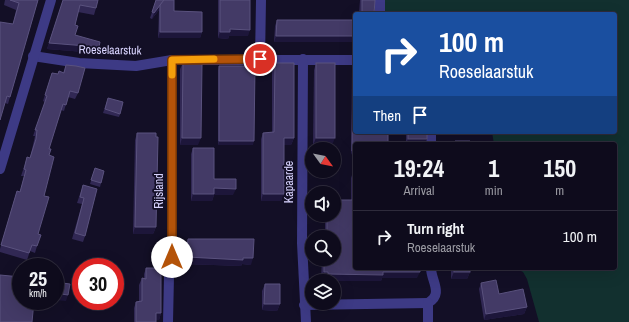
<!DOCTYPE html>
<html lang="en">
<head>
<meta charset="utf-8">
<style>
	body { margin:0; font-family:"Archivo Narrow",sans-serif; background:#171425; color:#f1f3f6; height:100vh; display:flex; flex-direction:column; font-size:15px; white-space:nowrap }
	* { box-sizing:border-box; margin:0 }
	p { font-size:13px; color:#9b9ba3 }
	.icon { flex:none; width:22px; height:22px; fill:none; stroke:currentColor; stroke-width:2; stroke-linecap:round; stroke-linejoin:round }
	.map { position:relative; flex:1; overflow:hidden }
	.side { position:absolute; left:353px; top:142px; width:264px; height:128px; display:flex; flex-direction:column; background:#0e0b1c; border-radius:4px; box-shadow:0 4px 16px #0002,0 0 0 1px #2e2b3b }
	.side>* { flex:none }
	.hud { position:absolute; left:353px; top:12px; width:264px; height:122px; border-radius:4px; box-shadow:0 4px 16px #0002,0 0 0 1px #2e2b3b; background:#1a4fa0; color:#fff; overflow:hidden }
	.needle { width:26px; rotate:123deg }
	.tools { position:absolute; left:305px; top:142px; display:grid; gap:8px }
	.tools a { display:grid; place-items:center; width:36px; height:36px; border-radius:50%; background:#0e0b1c; box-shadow:0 4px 16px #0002,0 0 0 1px #2e2b3b; font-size:20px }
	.speed { position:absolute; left:12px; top:258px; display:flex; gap:8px; font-size:20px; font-weight:700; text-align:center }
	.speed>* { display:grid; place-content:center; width:52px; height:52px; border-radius:50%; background:#0e0b1c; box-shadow:0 4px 16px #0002,0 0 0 1px #2e2b3b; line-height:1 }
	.speed small { font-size:10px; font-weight:400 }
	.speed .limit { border:6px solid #d22; background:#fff; color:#111 }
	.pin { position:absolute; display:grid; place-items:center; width:34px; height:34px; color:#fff; margin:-17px; border:2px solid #fff; border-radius:50%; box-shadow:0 1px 4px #0007 }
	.me { position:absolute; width:44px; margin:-22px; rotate:0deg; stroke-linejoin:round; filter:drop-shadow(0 0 3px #0008) }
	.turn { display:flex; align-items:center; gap:14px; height:84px; padding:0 20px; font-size:18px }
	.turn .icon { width:52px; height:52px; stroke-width:2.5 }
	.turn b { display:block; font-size:28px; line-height:34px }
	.then { display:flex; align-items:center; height:38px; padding:0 20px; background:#0003; gap:8px; font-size:15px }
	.eta { display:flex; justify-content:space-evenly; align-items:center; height:68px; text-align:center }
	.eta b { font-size:24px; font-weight:700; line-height:28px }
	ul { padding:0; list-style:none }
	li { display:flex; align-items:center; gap:12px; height:52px; padding:0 20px; border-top:1px solid #2e2b3b }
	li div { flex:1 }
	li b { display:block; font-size:15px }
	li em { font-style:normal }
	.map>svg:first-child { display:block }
</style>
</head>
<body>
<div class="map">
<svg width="629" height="322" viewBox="0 0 629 322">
	<rect width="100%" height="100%" fill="#130f26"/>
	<!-- green -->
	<polygon fill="#12302f" points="385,0 629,0 629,322 539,322 527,279 523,272 515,268 615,268 615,144 494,144 492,132 615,132 615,14 385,14"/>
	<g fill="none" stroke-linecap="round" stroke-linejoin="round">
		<!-- minor -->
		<g stroke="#3d3a85" stroke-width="10">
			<polyline points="380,14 380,0"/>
			<polyline points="33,56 79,63 136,66 172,60 355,60"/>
			<polyline points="260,59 261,0"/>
			<polyline points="303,59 302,243 306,322"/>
			<polyline points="431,144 431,132"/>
			<polyline points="0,169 51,0"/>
			<path d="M 428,303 C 444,294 431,281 431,268"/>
			<polyline points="304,305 428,303"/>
			<polyline points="168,322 169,276 172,257 172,60"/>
			<polyline points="428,322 428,303"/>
		</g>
	</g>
	<!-- wall -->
	<g fill="#312854">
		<polygon points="5,0 38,0 8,104 5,103 13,24 16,10 4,5"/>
		<polygon points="63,0 96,8 94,15 78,12 75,25 75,35 97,53 47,49"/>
		<polygon points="156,0 174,11 202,32 200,38 158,38 159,10 152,19 150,18"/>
		<polygon points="218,0 250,0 248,36 229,36 228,39 218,38"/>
		<polygon points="360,0 375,0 374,14 359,14"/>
		<polygon points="277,20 355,20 355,39 354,39 353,42 274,42 275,26"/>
		<polygon points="183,63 198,145 180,145 180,69"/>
		<polygon points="275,63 294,138 291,145 284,145 284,194 281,201 261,201 261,139 263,133 272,132 272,70"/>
		<polygon points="316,63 332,145 313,145 314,70"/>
		<polygon points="66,65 78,93 75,99 68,97 64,111 61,110 49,149 49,155 44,196 38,234 37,246 35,253 30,251 27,260 0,252 0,249 15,197 17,191 20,192 24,176 21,176 25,164 27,157 30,158 33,145 35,136 33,136 45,102 43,101 50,79 52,73 58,74 63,73"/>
		<polygon points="219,66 253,145 218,145 218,70"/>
		<polygon points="353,67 355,144 355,155 351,154 352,70"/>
		<polygon points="107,101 120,114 119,117 103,113"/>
		<polygon points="406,132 427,132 427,139 425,144 406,144"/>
		<polygon points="137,133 156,227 153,234 133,234 135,140"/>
		<polygon points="193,148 214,179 233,195 214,195 212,201 191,201 191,154"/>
		<polygon points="95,168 104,171 100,187 90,184"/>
		<polygon points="353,172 355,222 354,254 417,278 382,278 381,281 326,281 326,278 321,278 322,259 334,259 334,237 325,237 325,215 334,215 351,200 351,178"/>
		<polygon points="83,185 97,189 85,236 83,242 72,239 82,204 77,203"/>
		<polygon points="188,239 251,265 242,264 241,266 185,264 185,245"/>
		<polygon points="146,268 161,313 159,320 156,320 156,322 134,322 134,308 136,302 139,301 139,285 142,278 144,279 144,274"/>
		<polygon points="451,268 470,268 470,272 467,279 451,279"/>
		<polygon points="481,283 499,294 527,307 524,314 484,320 479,289"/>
		<polygon points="265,284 280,304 277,311 262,310 262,291"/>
	</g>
	<!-- shaded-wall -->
	<g fill="#1d163a">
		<polygon points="164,0 160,5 159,10 152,19 154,13"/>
		<polygon points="230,29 250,30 248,36 229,36 228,39 218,38 220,32"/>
		<polygon points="160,32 202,32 200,38 158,38"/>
		<polygon points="355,34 355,39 354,39 353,42 274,42 276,36"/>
		<polygon points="49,43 99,47 97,53 47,49"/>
		<polygon points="182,138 201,138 198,145 180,145"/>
		<polygon points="284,138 294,138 291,145 282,145"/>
		<polygon points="316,138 335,138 332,145 313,145"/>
		<polygon points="408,139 427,139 425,144 406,144"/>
		<polygon points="219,141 254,141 253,145 218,145"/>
		<polygon points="352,151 355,151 355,155 351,154"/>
		<polygon points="214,188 236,189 233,195 214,195 212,201 191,201 193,194"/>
		<polygon points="263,194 284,194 281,201 261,201"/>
		<polygon points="135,227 156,227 153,234 133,234"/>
		<polygon points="187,257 243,258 253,258 251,265 242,264 241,266 185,264"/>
		<polygon points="324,272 328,272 326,278 321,278"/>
		<polygon points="383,272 420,272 417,278 382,278 381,281 326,281 328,274"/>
		<polygon points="454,272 470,272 467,279 451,279"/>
		<polygon points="55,293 68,295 66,301 55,300"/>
		<polygon points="33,301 38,301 37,304 32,303"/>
		<polygon points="93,301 109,301 107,307 92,305"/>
		<polygon points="264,304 280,304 277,311 262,310"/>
		<polygon points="527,307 524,314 484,320 486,314"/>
		<polygon points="156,313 161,313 159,320 153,320"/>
	</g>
	<!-- building -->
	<g fill="#433a66" stroke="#5a527e">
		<polygon points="10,0 38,0 10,97 7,96 0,120 0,22 13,24 19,3"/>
		<polygon points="63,0 98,0 96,8 80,5 75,25 78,26 75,35 100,42 99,47 49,43"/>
		<polygon points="156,0 164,0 154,13 152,12"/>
		<polygon points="164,0 174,0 174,11 202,12 202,32 160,32 160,5"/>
		<polygon points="220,0 250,0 250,30 230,29 230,32 220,32"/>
		<polygon points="362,0 375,0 374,14 362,14"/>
		<polygon points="277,20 355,20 355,36 276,36"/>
		<polygon points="183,63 202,63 201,138 182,138"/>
		<polygon points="275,63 294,63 294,138 284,138 284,194 263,194 263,133 274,132"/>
		<rect x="316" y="63" width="19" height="75"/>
		<polygon points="66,65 76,66 85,68 78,93 70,91 66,105 63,104 49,149 51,149 49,155 54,157 44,196 49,197 38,234 41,235 37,246 32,245 29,253 1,245 17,191 20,192 26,170 24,169 27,157 30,158 36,139 37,130 35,130 47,96 45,95 52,73 58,74 59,71 64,73"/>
		<polygon points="219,66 255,66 254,141 219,141"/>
		<polygon points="353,67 355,67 355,132 388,132 388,144 355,144 355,151 352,151"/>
		<polygon points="108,98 123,102 120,114 105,109"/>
		<rect x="408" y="132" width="19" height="7"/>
		<polygon points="137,133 156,133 156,137 158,137 156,227 135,227"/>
		<polygon points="455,141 470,141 470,144 454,144"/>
		<polygon points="193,148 214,148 214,179 236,179 236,189 214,188 214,194 193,194"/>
		<polygon points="95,168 104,171 101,183 91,180"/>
		<polygon points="353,172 355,172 355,216 354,254 355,254 355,268 420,268 420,272 383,272 383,275 328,274 328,272 324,272 324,259 334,259 334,237 327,237 327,215 334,215 334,200 353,200"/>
		<polygon points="83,185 97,189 85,236 75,233 84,198 80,197"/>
		<polygon points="188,239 254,239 253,258 243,258 243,260 187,257"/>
		<polygon points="101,262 114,264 114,267 100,267"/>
		<polygon points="115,267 117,267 116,278 115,278"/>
		<polygon points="146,268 161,268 161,313 156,313 156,322 136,322 136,302 142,301 142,278 146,279"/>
		<rect x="454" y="268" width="16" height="4"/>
		<polygon points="0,275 21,277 21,301 34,301 32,322 0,322"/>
		<polygon points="496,280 499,294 523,289 527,307 486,314 481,283"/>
		<polygon points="55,282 70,284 68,295 55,293"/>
		<polygon points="265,284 280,284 280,304 264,304"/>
	</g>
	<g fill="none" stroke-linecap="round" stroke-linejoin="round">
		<defs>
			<polyline id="route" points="172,257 172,60 260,59"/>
		</defs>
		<!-- route casing -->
		<use href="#route" stroke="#753606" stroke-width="10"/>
		<!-- route -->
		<use href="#route" stroke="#b45309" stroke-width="7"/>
		<!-- slow -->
		<polyline stroke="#f59e0b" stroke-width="7" points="172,75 172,60 214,59"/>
	</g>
	<g text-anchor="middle" stroke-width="3.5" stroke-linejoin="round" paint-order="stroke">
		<!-- street labels -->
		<g font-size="12" fill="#d9d4ff" stroke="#130f26">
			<text transform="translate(110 50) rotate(1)" y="4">Roeselaarstuk</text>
			<text transform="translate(289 182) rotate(-90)" y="4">Kapaarde</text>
			<text transform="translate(159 191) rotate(-90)" y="4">Rijsland</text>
		</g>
	</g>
</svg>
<div class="tools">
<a><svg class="needle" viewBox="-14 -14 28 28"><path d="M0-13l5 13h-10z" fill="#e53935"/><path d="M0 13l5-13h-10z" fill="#9b9ba3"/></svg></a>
<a><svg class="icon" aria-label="sound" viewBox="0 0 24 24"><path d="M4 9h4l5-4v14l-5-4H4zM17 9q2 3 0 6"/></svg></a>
<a><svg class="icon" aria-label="search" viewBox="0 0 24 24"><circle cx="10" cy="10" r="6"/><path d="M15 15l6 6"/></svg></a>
<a><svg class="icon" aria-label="layers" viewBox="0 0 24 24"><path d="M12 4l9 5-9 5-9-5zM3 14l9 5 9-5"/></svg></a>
</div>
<div class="speed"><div>25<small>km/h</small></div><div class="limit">30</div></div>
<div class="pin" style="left:260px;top:59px;background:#d93025"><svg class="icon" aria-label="arrive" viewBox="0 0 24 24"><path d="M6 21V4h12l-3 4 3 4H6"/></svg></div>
<svg class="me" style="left:172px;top:257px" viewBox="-20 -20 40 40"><circle r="19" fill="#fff"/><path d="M0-13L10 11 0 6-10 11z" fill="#b45309"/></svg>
<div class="hud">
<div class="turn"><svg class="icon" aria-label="right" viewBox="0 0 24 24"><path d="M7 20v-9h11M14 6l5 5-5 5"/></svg><div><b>100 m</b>Roeselaarstuk</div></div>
<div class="then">Then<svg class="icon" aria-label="arrive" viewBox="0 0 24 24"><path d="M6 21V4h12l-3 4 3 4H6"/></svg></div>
</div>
<section class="side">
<div class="eta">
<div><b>19:24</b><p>Arrival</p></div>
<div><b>1</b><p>min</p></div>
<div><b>150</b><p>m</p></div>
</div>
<ul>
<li><svg class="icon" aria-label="right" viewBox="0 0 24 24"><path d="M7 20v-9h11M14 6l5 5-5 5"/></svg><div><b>Turn right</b><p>Roeselaarstuk</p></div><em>100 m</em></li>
</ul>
</section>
</div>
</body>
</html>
